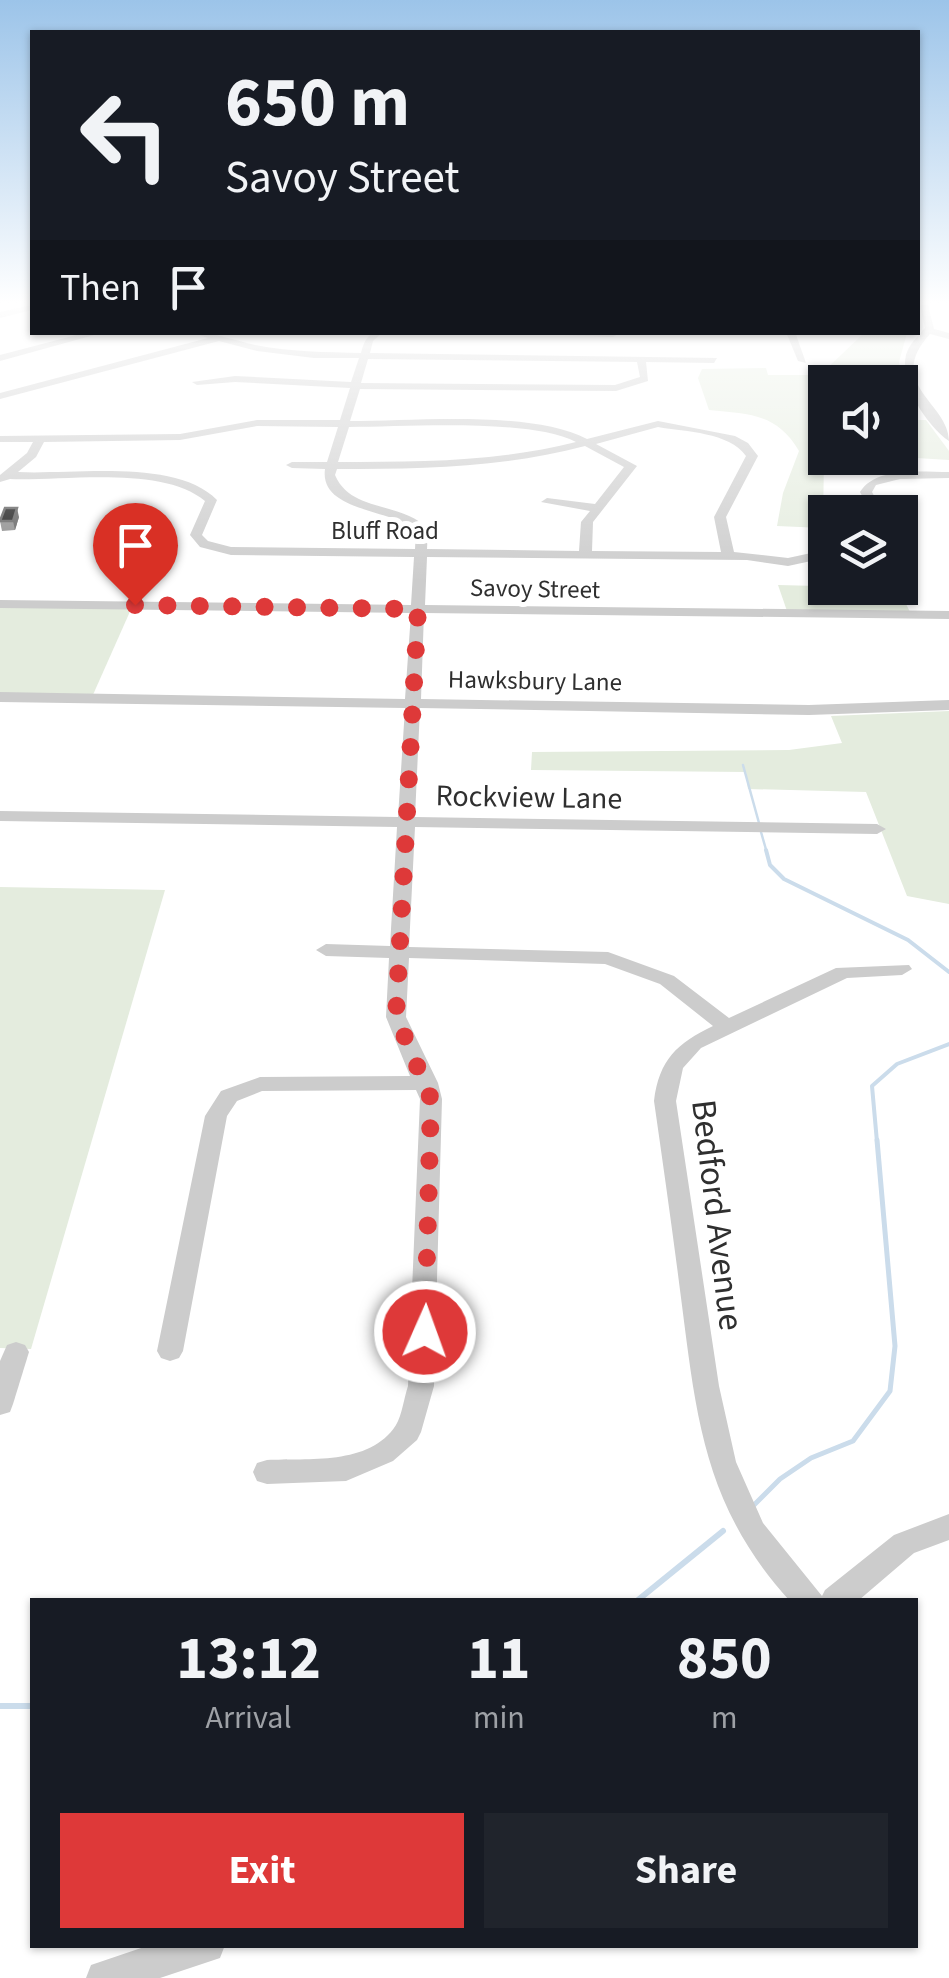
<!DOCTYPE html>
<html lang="en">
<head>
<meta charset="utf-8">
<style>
	body { margin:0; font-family:"Source Sans 3",sans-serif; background:#20242c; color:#f1f3f6; height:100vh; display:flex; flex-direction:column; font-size:38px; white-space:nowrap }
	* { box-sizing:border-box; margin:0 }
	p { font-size:32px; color:#9ea1a6 }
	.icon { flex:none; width:55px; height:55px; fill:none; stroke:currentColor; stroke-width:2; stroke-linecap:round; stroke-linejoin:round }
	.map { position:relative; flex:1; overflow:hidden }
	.sheet { position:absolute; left:30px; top:1598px; width:888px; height:350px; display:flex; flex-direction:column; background:#171b24; border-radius:0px; box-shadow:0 2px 8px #0004 }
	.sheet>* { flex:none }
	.guide { position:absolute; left:30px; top:30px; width:890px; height:305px; border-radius:0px; box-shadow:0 2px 8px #0004; background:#171b24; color:#f1f3f6; overflow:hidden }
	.tools { position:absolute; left:808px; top:365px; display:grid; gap:20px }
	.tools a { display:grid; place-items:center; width:110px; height:110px; border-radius:0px; background:#171b24; box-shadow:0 2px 8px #0004; font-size:50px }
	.pin { position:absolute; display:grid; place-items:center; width:85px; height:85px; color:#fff; margin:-102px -42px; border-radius:50% 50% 50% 0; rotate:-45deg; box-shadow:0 0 10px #0007 }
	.pin .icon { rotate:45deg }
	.me { position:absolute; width:110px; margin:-55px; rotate:2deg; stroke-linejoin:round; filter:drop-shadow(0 0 8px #0008) }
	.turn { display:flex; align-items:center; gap:35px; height:210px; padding:0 30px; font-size:45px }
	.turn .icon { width:130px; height:130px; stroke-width:2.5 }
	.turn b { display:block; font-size:70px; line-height:85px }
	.then { display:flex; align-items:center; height:95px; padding:0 30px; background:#0003; gap:20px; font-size:38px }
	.eta { display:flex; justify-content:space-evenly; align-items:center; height:170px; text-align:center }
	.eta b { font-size:60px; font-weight:700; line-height:70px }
	.action { display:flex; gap:20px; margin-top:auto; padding:20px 30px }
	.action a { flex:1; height:115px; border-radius:0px; background:#de3939; color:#fff; font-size:40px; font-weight:700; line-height:115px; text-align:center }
	.action a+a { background:#20242c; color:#f1f3f6 }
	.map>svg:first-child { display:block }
</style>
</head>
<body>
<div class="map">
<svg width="949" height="1978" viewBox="0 0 949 1978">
	<rect width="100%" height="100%" fill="#fff"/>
	<!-- green -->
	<g fill="#e4ecde">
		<path d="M 864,333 L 907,333 L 899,362 L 902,383 L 825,382 L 823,528 L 777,526 L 783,493 L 799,451 C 777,413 749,414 709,410 L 698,378 L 702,369 L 766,368 L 768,375 L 820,375 Z"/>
		<polygon points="900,420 926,420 949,451 949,460 900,457"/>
		<polygon points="778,585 898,588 910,612 787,611"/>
		<polygon points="0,606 132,607 92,697 0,695"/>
		<polygon points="949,711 949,904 907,896 866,792 748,789 746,772 531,770 532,752 789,750 842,743 831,716"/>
		<polygon points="0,887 165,890 31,1349 0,1348"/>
	</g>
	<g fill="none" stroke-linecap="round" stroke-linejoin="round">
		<!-- stream-far3 -->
		<g stroke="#cbdceb" stroke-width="2.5">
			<polyline points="743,765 759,823"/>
			<polyline points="761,832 767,853"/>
		</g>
		<!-- stream-far2 -->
		<g stroke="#cbdceb" stroke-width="4">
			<polyline points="766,850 770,865 784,879 908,940 949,972"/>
			<polyline points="877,1142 872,1086 897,1064 949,1044"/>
		</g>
		<!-- stream-far1 -->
		<polyline stroke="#cbdceb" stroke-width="5" points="754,1505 780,1479 811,1458 853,1441 890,1391 895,1346 877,1140"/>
		<!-- stream -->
		<g stroke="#cbdceb" stroke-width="6">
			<polyline points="638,1600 723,1531"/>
			<polyline points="0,1706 32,1706"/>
		</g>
		<!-- minor -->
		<g fill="#ccc" fill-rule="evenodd">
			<polygon points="32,305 32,310 0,318 0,312"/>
			<path d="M 920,305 L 928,305 L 934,329 L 949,333 L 949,339 L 930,334 C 884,384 949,403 949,441 C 927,426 899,384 906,355 C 909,344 918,336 925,328 Z"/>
			<polygon points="88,332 105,332 0,361 0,355"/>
			<path d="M 191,332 C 213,332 233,340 255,345 C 289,352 325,352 361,353 C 365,339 368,332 383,332 L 373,341 L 370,353 L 717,358 L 714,363 L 646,362 L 648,381 L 616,391 L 360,389 L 350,421 C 416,421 531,410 587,439 L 658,421 L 735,436 L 748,443 L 758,456 L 726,517 L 734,552 L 788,558 L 825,550 L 825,558 L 788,566 L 747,560 L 427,557 L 425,605 L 949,611 L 949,619 L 424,613 L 421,699 L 809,705 L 949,700 L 949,710 L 809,715 L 420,708 L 415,817 L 877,824 L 886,829 L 877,834 L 415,827 L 409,947 L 608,952 L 674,976 L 729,1018 L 836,968 L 909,965 L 912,969 L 902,975 L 847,978 L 701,1048 L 683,1068 L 676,1101 L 719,1386 L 736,1462 L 763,1523 L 822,1596 L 825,1590 L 894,1535 L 949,1514 L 949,1540 L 914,1553 L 859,1600 L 789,1600 C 702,1504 696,1412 680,1290 C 672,1227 663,1164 654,1101 C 659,1060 677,1043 713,1026 L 660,984 L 605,964 L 409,958 L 406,1017 L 438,1083 L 442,1099 L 434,1386 L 421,1432 L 417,1440 L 393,1461 L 346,1481 L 267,1484 L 257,1481 L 253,1472 L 257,1463 L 267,1460 C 307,1458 370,1466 396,1425 C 402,1415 404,1398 408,1386 L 420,1099 L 416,1090 L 262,1091 L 237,1101 L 227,1116 L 183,1351 L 179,1358 L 170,1361 L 161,1358 L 157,1351 L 205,1116 L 221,1091 L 260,1077 L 410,1076 L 386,1017 L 389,958 L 326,956 L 316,950 L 326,944 L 390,946 L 397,827 L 0,821 L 0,811 L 398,817 L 405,708 L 0,702 L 0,692 L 405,699 L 411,613 L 0,608 L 0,600 L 411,605 L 414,557 L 231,555 L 200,547 L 190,535 L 205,501 C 163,465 63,481 10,479 L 0,482 L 0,475 L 27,453 L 33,442 L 0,442 L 0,436 L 180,434 L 257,420 L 340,420 L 350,388 L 235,382 L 197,385 L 192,382 L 235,376 L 351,382 L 359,358 L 314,358 L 257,351 L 219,341 L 0,399 L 0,393 L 208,338 ZM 368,359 L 637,362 L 640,377 L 615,385 L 361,383 ZM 257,426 L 338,427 L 327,462 L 292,462 L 286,465 L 292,468 L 325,469 C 319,512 392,509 416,530 L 415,549 L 231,547 L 208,541 L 202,535 L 217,500 C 176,458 73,475 18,472 L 36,457 L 44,442 L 180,440 ZM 349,427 C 406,427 529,418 576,442 C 497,462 420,462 338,462 ZM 658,427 C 686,432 729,432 746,456 L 714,517 L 721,552 L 592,551 L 593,522 L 637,466 L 596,444 ZM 585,446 L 624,467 L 595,504 L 547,498 L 541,502 L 590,511 L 581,522 L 579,551 L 427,549 L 428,529 C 402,501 351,513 335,475 L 337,469 C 422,469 502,468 585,446 Z"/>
			<polygon points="493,332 617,332 618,334 613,337"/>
			<polygon points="786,332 795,332 806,363 798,361"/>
			<path d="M 949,472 L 949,478 L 900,479 L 876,485 L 872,492 L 883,512 L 871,512 L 860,492 C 876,466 921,472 949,472 Z"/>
			<polygon points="16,1342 25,1345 29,1352 13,1404 10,1412 0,1415 0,1361 7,1345"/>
			<polygon points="150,1945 225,1945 220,1958 160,1978 86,1978 91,1965"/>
		</g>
	</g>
	<!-- wall -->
	<polygon fill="#8a8a8a" points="19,517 15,530 2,531 0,521"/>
	<!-- shaded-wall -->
	<polygon fill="#5c5c5c" points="17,508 19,517 15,530 13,521"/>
	<!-- building -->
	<polygon fill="#161616" stroke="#5c5c5c" stroke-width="2.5" points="5,508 17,508 13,521 0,521"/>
	<!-- sky -->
	<linearGradient id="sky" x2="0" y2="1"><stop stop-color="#9cc4e9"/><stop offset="0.52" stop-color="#fff"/><stop offset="1" stop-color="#fff" stop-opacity="0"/></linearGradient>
	<rect width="949" height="582" fill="url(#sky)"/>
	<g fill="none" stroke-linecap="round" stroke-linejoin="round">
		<!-- route -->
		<polyline stroke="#de3939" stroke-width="18" stroke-dasharray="0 32.4" points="135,605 418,609 396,1016 431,1099 425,1332"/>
	</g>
	<g text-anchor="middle" stroke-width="10" stroke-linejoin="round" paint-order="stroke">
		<!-- far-street labels -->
		<g font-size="25" fill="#2f2f2f" stroke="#fff">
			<text x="385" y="539">Bluff Road</text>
			<text transform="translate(535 588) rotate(1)" y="9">Savoy Street</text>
			<text transform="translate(535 680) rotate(1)" y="9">Hawksbury Lane</text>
		</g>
		<!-- street labels -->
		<g font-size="30" fill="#2f2f2f" stroke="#fff">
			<text transform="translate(529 797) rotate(1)" y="10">Rockview Lane</text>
		</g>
		<!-- near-street labels -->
		<g font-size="35" fill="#2f2f2f" stroke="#fff">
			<text transform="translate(718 1215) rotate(83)" y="12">Bedford Avenue</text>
		</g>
	</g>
</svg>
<div class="tools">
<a><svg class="icon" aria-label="sound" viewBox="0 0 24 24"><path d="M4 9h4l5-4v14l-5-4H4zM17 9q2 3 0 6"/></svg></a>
<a><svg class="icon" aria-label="layers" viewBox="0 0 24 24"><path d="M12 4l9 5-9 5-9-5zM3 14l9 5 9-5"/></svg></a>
</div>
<div class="pin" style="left:135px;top:605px;background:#d93025"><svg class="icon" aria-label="arrive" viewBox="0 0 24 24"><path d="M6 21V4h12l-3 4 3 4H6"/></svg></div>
<svg class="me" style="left:425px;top:1332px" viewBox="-20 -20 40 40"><circle r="17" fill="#de3939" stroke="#fff" stroke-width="3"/><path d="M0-11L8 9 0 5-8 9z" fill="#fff"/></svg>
<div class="guide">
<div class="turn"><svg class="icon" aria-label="left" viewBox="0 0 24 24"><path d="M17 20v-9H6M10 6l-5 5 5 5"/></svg><div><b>650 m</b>Savoy Street</div></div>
<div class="then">Then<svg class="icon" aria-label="arrive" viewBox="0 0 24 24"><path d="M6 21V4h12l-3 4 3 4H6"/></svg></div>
</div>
<section class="sheet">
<div class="eta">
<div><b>13:12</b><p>Arrival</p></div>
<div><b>11</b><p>min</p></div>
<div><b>850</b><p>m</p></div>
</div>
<div class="action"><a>Exit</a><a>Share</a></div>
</section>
</div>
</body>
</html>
